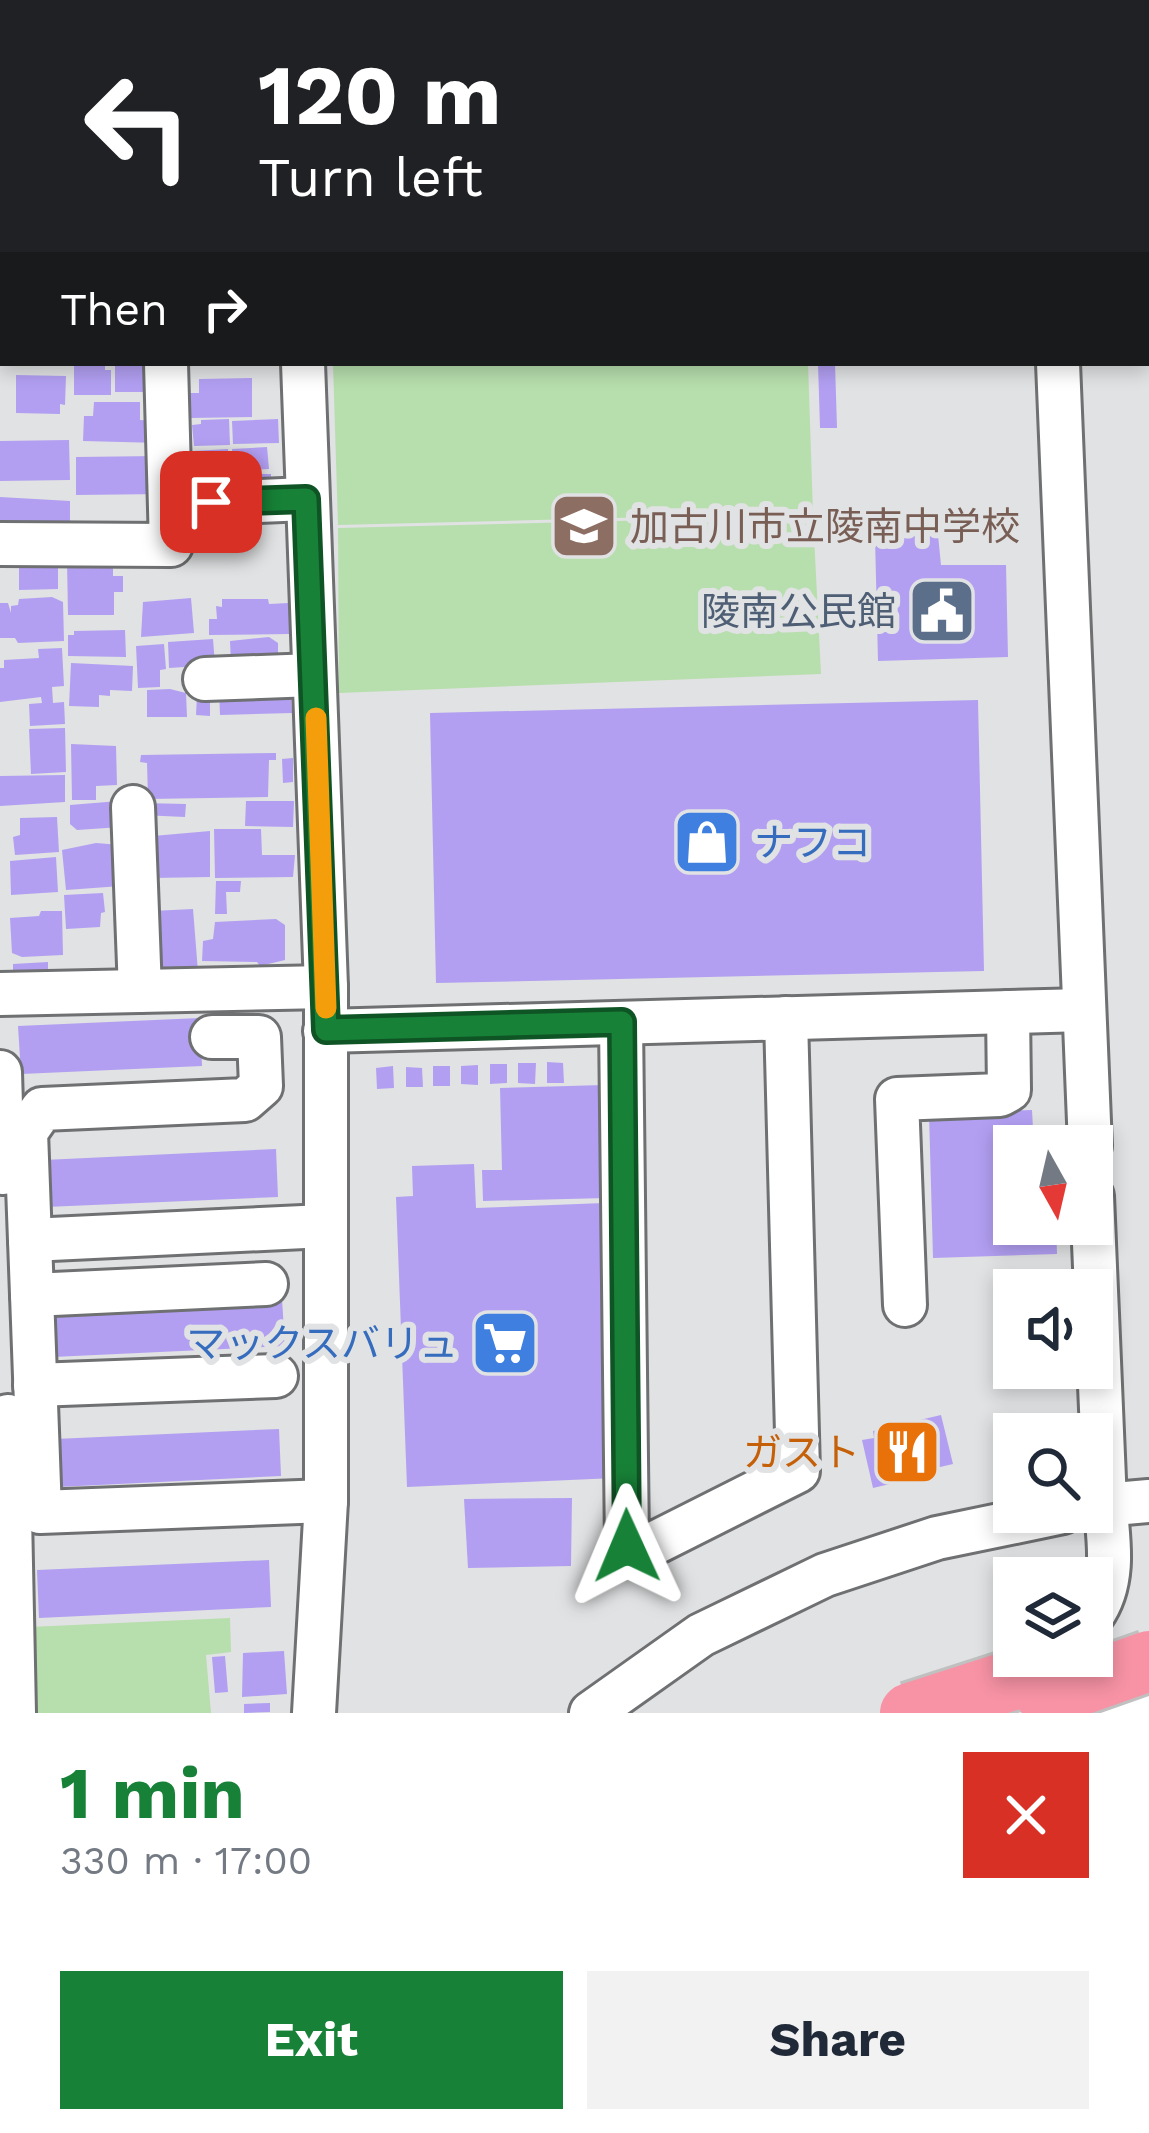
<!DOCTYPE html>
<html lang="en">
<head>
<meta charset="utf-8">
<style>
	body { margin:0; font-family:"Work Sans","Noto Sans JP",sans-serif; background:#f2f2f3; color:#1f2937; height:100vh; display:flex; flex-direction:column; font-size:45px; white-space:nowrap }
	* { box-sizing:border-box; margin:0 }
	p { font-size:39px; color:#747a83 }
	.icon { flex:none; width:66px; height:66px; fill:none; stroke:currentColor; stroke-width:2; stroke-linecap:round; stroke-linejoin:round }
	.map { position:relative; height:1713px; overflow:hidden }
	.panel { display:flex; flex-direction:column; background:#fff; flex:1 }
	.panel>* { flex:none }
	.banner { position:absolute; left:0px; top:0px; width:1149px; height:366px; box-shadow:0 6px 18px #0003; background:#202124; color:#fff; overflow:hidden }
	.needle { width:78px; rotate:172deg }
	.buttons { position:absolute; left:993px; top:1125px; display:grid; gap:24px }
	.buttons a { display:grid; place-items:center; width:120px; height:120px; border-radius:0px; background:#fff; box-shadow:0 6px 18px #0003; font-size:60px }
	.pin { position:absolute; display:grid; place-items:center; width:102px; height:102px; color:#fff; margin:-51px; border-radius:24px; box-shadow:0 6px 18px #0006 }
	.me { position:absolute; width:132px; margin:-66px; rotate:359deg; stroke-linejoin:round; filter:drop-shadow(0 0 9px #0008) }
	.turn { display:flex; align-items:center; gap:42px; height:252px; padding:0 60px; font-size:54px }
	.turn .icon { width:156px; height:156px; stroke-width:2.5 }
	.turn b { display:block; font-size:84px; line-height:102px }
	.then { display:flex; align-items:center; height:114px; padding:0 60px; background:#0003; gap:24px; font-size:45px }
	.round { display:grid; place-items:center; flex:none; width:126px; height:126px; border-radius:0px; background:#f2f2f3 }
	.summary { display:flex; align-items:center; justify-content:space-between; height:204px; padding:0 60px }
	h1 { font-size:72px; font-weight:700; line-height:90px; color:#178137 }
	.primary-button { display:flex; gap:24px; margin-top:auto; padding:24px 60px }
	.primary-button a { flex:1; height:138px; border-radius:0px; background:#178137; color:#fff; font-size:48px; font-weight:700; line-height:138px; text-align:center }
	.primary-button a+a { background:#f2f2f3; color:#1f2937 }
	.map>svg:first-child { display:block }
</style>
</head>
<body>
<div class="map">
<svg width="1149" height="1713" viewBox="0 0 1149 1713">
	<rect width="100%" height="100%" fill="#e1e2e3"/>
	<!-- green -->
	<g fill="#b7dead">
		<polygon points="333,363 808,363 813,513 338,525"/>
		<polygon points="813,516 821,674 339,693 338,528"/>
		<polygon points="230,1618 231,1652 206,1655 211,1713 30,1713 29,1627"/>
	</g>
	<!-- building -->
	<g fill="#b29ff2">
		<polygon points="74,363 105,363 105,370 111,370 111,395 74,395"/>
		<polygon points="115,363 151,363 156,392 115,392"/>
		<polygon points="818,363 835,363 837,428 820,428"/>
		<polygon points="16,375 66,376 65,405 60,404 60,414 16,413"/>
		<polygon points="252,378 252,417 190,418 189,393 199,393 199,379"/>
		<polygon points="94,402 140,402 140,420 161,421 160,443 83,441 84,416 93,416"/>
		<polygon points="229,419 230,445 194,446 192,425 201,424 201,420"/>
		<polygon points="278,419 279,443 233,444 232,421"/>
		<polygon points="69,440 70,480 0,481 0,441"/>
		<polygon points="267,447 269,469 233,471 232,449"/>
		<polygon points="228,449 230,471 195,473 193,451"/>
		<polygon points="157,456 163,494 76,495 76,457"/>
		<polygon points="234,474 271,474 271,486 234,494"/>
		<polygon points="230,475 231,495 193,490 193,477"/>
		<polygon points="0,497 70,501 70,523 65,522 65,533 0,533"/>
		<polygon points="236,512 238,550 202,551 201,513"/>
		<polygon points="938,535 941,565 1006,565 1008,657 878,661 875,537"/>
		<polygon points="19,555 58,559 58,589 19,590"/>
		<polygon points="113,561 113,576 123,576 123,592 114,592 114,615 68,615 67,562"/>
		<polygon points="52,597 63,602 64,641 18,643 15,638 0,638 0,603 8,603 11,613 11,606 18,605 19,599"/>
		<polygon points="191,598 194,633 141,637 143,602"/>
		<polygon points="222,599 268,599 269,604 289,603 289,634 209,635 209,619 217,619 216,606 222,607"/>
		<polygon points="125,630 126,657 68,656 68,635 74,635 74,631"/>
		<polygon points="269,637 278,643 278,659 231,663 230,641"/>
		<polygon points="213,639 215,665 169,668 168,642"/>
		<polygon points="164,644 166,669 160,670 160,687 138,688 136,646"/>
		<polygon points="62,648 64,686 52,687 53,703 64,702 65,724 30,726 29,704 42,703 41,697 0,702 0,668 4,668 4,660 39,658 38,649"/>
		<polygon points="71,663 133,666 132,691 110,690 110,696 99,695 99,707 69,706"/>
		<polygon points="276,687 276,699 291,699 292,713 220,715 219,688"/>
		<polygon points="170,689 186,693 187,717 147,717 147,690"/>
		<polygon points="197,695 210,696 210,716 196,715"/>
		<polygon points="978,700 984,971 436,983 430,713"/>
		<polygon points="65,728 66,772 31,774 29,729"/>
		<polygon points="71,744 116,746 117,785 96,786 96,800 72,800"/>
		<polygon points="276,753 276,760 269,760 268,797 148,799 147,763 140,762 141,755"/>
		<polygon points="293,758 293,782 283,783 282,759"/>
		<polygon points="65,775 65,802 0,806 0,776"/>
		<polygon points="119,801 121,827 77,830 70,824 70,805"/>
		<polygon points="246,801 294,801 293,827 245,826"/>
		<polygon points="142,803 186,804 185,817 141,815"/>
		<polygon points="57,817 59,852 15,855 13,837 20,835 20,818"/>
		<polygon points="214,829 261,829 262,855 295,855 293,877 215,878"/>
		<polygon points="210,831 210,877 153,878 153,836"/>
		<polygon points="96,843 120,845 121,886 66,890 62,850"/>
		<polygon points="56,857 58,892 11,895 10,861"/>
		<polygon points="216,881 241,881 240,892 226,892 227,914 215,914"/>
		<polygon points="103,893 105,912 101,913 100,927 66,929 64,895"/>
		<polygon points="193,909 198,972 155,969 152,911"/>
		<polygon points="41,911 62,911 63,955 22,957 12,953 10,918 39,916"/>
		<polygon points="276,919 285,925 285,960 260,966 257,962 202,961 203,941 213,939 215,922"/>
		<polygon points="48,962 48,981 13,982 13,964"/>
		<polygon points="200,1018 202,1066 21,1074 18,1026"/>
		<polygon points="547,1062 563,1063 564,1083 547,1083"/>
		<polygon points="518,1063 536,1063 535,1084 518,1083"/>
		<polygon points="490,1064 507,1064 507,1083 490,1084"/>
		<polygon points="478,1065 478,1085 461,1084 461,1066"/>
		<polygon points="393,1066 394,1088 377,1089 376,1068"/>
		<rect x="433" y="1066" width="17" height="20"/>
		<polygon points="406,1067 422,1068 423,1087 406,1087"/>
		<polygon points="603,1085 606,1198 483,1201 482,1170 502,1170 500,1088"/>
		<polygon points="1032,1110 1033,1129 1053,1128 1053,1146 1014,1146 1014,1224 1056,1224 1057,1254 933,1258 929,1113"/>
		<polygon points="276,1149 278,1197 46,1207 44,1160"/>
		<polygon points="474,1164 476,1208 604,1203 615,1478 407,1487 396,1197 413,1196 412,1166"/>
		<polygon points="282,1299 285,1346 53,1357 51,1310"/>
		<polygon points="941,1415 953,1464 893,1478 894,1483 873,1488 862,1440 874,1438 873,1431"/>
		<polygon points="279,1429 281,1476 58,1487 55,1439"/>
		<polygon points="572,1498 571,1566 468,1568 464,1499"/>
		<polygon points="269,1560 271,1607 39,1618 37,1570"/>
		<polygon points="284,1651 287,1694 242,1697 243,1653"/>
		<polygon points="225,1656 228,1692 215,1693 212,1657"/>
		<polygon points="270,1703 270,1712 244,1713 244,1704"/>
	</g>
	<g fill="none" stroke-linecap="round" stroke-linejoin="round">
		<defs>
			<g id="minor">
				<polyline points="156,0 156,3"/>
				<polyline points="294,0 294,3"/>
				<polyline points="1043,0 1043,3"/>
				<polyline points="0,43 3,43"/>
				<polyline points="303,363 326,987 326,1501 314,1713"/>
				<polyline points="1058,363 1090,1146"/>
				<polyline points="170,505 306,499"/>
				<polyline points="0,544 171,545 166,363"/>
				<polyline points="205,679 314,675"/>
				<polyline points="133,807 140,991"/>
				<polyline points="0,994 326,987"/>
				<polyline points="621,1023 627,1546 641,1550 798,1471 786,1018"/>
				<polyline points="325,1031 1084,1010"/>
				<polyline points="212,1037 259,1037 261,1086 245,1100 42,1109 26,1132 40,1512 326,1501"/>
				<polyline points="0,1072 3,1173"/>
				<path d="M 1092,1196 L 1105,1503 C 1109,1541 1116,1583 1092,1616"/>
				<polyline points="30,1240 325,1226"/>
				<polyline points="32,1295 266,1284"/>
				<polyline points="905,1305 897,1099 1000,1095 1009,1090 1008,1012"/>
				<polyline points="35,1385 276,1376"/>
				<polyline points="8,1416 14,1713"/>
				<polyline points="1092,1506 1149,1501"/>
				<polyline points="591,1713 701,1635 825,1575 937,1538 1063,1512"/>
				<polyline points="1120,1713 1149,1703"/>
			</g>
		</defs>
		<!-- minor casing -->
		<use href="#minor" stroke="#6f7072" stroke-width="48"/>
		<!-- minor -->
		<use href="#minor" stroke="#fff" stroke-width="42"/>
		<defs>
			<g id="highway-bridge">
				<polyline points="1047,1697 1149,1661"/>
				<polyline points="910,1713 1087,1656"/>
			</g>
		</defs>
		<!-- highway-bridge casing -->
		<use href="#highway-bridge" stroke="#c0c0c0" stroke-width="66" stroke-linecap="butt"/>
		<!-- highway-bridge -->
		<use href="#highway-bridge" stroke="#f793a5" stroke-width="60"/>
	</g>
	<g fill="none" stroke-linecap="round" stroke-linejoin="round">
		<defs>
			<polyline id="route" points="211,502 306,499 326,1030 622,1022 627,1546"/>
		</defs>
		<!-- route casing -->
		<use href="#route" stroke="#0f5424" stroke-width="30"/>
		<!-- route -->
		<use href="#route" stroke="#178137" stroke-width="21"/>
		<!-- slow -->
		<polyline stroke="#f59e0b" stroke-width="21" points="316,718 326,1008"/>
	</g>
	<!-- icons -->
	<defs>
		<symbol id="school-square" viewBox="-11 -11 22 22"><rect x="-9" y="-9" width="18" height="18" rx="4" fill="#8d6e63" stroke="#e1e2e3"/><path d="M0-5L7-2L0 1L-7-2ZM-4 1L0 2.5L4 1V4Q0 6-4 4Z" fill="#fff"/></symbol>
		<symbol id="civic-square" viewBox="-11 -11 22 22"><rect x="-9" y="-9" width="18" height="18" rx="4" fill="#5c6f8a" stroke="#e1e2e3"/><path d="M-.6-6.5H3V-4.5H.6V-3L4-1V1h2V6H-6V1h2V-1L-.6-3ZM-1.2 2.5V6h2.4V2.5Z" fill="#fff"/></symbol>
		<symbol id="shop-square" viewBox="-11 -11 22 22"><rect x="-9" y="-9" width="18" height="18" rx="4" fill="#3f7fe0" stroke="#e1e2e3"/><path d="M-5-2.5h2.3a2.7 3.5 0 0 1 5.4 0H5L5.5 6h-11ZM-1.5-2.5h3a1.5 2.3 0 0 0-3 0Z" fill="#fff"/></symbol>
		<symbol id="supermarket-square" viewBox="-11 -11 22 22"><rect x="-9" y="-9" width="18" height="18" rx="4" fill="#3f7fe0" stroke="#e1e2e3"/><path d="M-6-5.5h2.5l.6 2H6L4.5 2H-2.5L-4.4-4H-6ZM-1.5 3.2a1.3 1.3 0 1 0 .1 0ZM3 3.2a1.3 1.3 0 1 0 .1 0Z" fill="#fff"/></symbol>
		<symbol id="restaurant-square" viewBox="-11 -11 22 22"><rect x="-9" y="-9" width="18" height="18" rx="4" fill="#e8710a" stroke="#e1e2e3"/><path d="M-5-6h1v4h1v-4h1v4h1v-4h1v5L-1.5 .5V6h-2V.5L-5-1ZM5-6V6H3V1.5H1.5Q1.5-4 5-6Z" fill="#fff"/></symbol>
	</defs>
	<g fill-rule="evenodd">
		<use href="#school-square" x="546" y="488" width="76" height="76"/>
		<use href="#civic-square" x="904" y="573" width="76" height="76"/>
		<use href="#shop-square" x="669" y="804" width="76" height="76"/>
		<use href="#supermarket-square" x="467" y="1305" width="76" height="76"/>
		<use href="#restaurant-square" x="869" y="1414" width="76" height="76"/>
	</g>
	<g text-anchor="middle" stroke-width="12" stroke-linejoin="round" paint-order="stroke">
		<!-- education labels -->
		<g font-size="39" fill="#785e54" stroke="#e1e2e3" text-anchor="start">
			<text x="630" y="540">加古川市立陵南中学校</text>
		</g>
		<!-- service labels -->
		<g font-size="39" fill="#4e5e75" stroke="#e1e2e3" text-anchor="end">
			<text x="896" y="625">陵南公民館</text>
		</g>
		<!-- shop labels -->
		<g font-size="39" fill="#366cbe" stroke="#e1e2e3" text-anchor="start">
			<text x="754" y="856">ナフコ</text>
			<text x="458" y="1357" text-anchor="end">マックスバリュ</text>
		</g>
		<!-- food labels -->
		<g font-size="39" fill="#c56008" stroke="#e1e2e3" text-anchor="end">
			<text x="860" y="1466">ガスト</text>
		</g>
	</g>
</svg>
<div class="buttons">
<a><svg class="needle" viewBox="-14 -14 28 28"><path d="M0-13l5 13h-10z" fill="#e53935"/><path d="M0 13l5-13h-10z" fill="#747a83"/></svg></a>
<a><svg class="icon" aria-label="sound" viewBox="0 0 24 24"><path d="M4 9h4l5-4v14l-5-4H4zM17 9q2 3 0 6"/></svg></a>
<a><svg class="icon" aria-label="search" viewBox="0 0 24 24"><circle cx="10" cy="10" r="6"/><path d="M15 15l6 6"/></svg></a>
<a><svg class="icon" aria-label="layers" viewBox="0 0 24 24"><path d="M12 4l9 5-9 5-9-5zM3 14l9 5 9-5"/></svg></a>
</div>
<div class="pin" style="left:211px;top:502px;background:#d93025"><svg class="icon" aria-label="arrive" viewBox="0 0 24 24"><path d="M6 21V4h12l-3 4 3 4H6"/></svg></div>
<svg class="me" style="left:627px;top:1546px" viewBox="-20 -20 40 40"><path d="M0-17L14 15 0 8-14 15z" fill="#178137" stroke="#fff" stroke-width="4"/></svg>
<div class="banner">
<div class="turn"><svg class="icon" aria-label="left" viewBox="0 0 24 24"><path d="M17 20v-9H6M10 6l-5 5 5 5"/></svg><div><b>120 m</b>Turn left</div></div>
<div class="then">Then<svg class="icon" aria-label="right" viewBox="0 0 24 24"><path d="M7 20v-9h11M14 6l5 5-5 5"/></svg></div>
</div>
</div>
<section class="panel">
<div class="summary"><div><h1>1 min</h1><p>330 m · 17:00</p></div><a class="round" style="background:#d93025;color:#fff"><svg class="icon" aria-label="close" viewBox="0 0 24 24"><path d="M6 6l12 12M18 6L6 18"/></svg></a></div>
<div class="primary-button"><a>Exit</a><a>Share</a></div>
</section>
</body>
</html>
